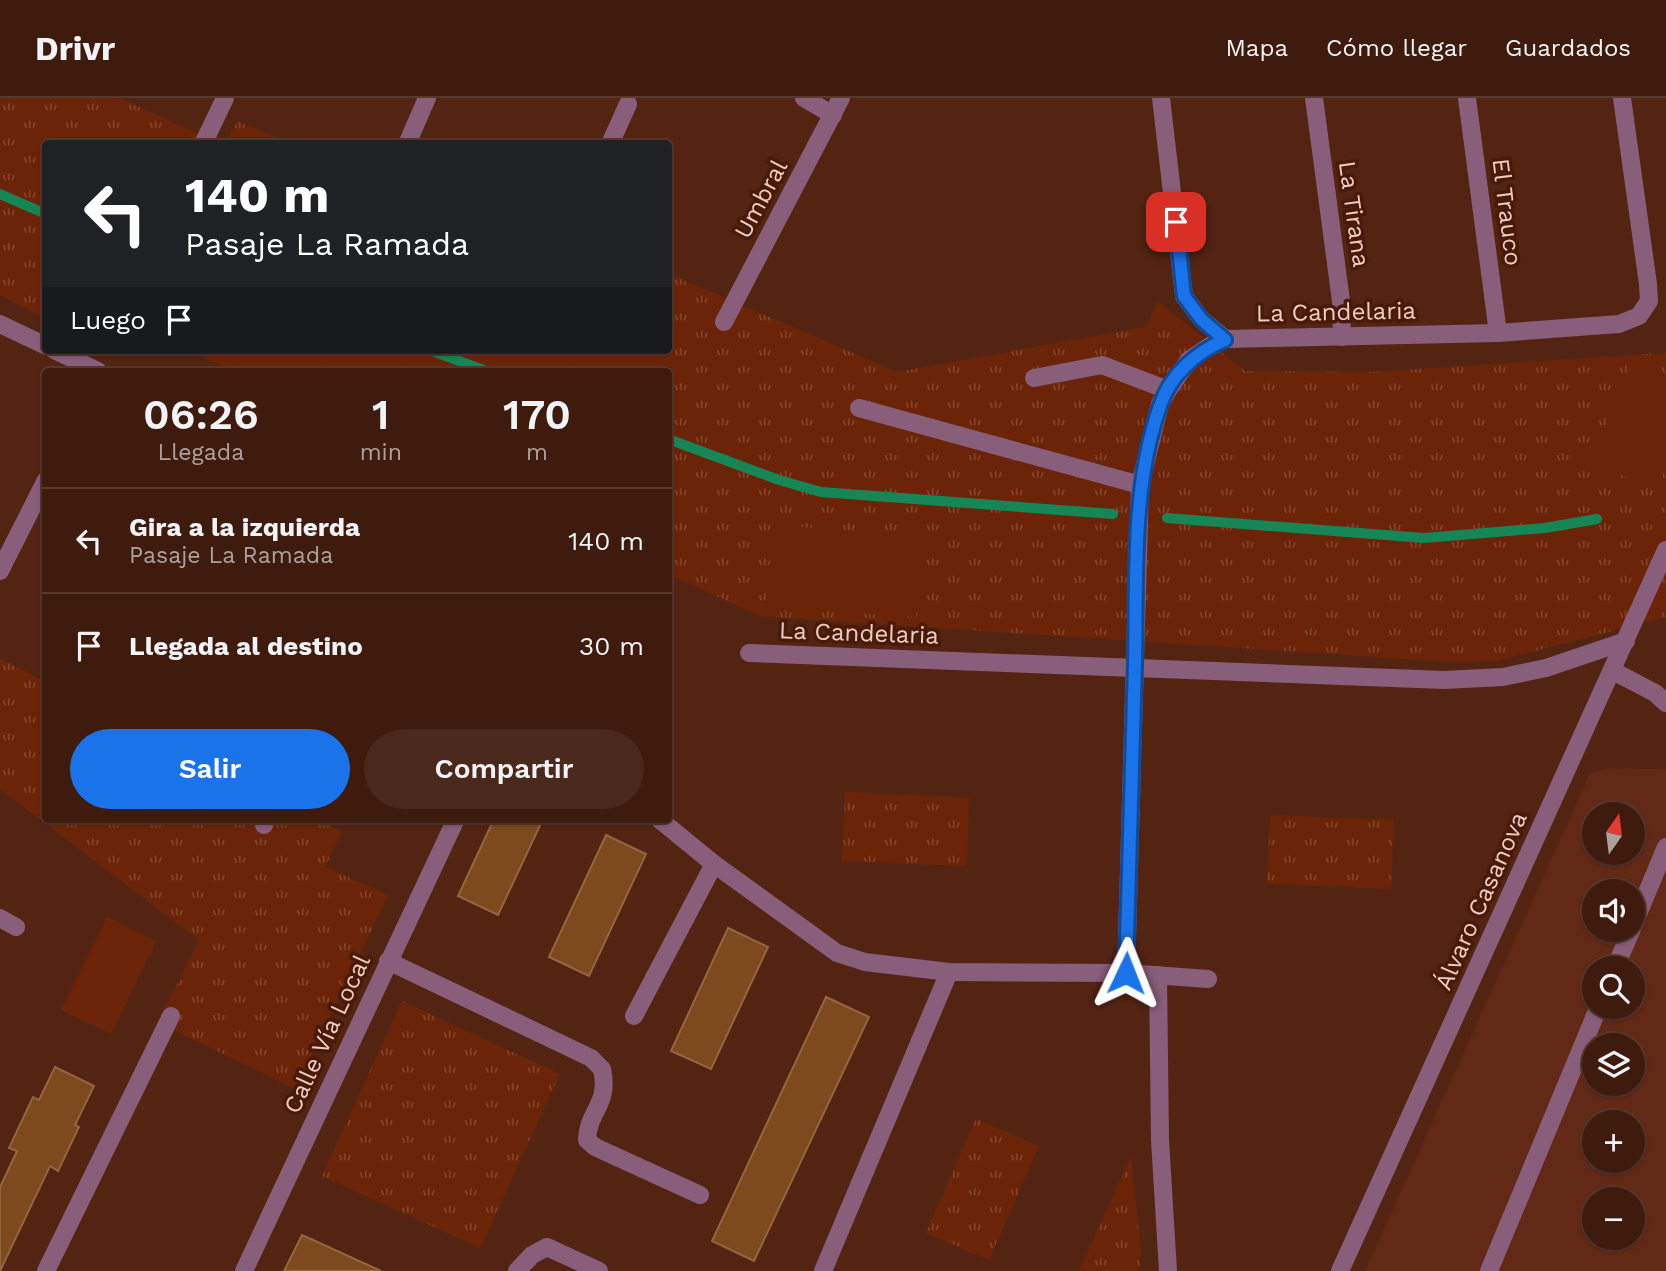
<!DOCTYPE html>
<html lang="es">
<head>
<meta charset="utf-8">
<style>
	body { margin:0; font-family:"Work Sans",sans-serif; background:#4a281c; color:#f1f3f6; height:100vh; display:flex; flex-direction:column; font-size:26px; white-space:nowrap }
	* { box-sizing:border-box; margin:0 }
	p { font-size:23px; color:#ada19e }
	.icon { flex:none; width:38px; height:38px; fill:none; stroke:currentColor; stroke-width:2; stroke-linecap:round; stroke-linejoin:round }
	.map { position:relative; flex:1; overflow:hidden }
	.panel { position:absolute; left:42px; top:270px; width:630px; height:455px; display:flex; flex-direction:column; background:#3f1b0e; border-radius:7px; box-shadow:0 2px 5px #0004,0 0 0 2px #58392e }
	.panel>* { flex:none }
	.top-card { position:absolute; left:42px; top:42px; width:630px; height:214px; border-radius:7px; box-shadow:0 2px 5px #0004,0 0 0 2px #58392e; background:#202124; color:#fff; overflow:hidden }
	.needle { width:46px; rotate:14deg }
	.buttons { position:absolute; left:1582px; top:704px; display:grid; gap:14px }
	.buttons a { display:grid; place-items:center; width:63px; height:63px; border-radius:50%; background:#3f1b0e; box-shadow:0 2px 5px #0004,0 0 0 2px #58392e; font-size:35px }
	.pin { position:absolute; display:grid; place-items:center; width:60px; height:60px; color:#fff; margin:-30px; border-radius:14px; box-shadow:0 4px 10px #0006 }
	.me { position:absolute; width:77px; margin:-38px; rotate:2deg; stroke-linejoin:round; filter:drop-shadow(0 0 5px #0008) }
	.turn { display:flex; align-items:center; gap:24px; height:147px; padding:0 28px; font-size:32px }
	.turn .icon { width:91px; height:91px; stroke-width:2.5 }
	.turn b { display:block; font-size:49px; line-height:60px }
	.then { display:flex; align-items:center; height:66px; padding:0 28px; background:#0003; gap:14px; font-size:26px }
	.eta { display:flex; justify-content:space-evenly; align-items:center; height:119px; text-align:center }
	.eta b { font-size:42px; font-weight:600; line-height:49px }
	.primary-button { display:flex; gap:14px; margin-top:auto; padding:14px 28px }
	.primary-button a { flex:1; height:80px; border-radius:42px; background:#1a73e8; color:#fff; font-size:28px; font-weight:600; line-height:80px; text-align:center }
	.primary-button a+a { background:#4a281c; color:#f1f3f6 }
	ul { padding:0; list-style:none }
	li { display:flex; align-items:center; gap:21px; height:105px; padding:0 28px; border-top:2px solid #58392e }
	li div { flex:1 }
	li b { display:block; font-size:26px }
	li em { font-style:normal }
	header { display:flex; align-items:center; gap:42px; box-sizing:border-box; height:98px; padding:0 35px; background:#3f1b0e; border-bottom:2px solid #58392e }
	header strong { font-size:33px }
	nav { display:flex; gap:38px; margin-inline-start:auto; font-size:24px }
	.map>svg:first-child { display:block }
</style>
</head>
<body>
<header>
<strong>Drivr</strong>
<nav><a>Mapa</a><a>Cómo llegar</a><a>Guardados</a></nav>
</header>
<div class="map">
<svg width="1666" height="1173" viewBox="0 0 1666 1173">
	<defs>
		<pattern id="grass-tufts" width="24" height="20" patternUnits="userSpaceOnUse" patternTransform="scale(1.75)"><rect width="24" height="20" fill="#6c2408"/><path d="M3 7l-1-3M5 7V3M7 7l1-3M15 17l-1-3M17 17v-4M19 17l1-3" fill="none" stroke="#81432a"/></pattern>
	</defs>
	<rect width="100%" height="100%" fill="#542413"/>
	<!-- built -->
	<path fill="#622916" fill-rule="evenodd" d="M 1609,670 L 1666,671 L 1666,1173 L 1365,1173 L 1590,676 ZM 1594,716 L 1633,716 L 1633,754 L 1594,754 ZM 1594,793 L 1633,793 L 1633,831 L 1594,831 ZM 1594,870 L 1633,870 L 1633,908 L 1594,908 ZM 1594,947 L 1633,947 L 1633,985 L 1594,985 ZM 1594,1024 L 1633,1024 L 1633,1062 L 1594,1062 ZM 1594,1101 L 1633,1101 L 1633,1139 L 1594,1139 Z"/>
	<!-- grass -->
	<g fill="url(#grass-tufts)">
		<polygon points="0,0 119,0 218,45 46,46 45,220 0,197"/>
		<polygon points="237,23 290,45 226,45"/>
		<polygon points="669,176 897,274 1146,229 1158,204 1245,273 1372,274 1666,255 1666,519 1496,563 1451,564 760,518 669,476 668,273 234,273 190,253 184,252 668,252"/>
		<polygon points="0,561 45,583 46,721 275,721 279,723 280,721 319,721 342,734 325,769 388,797 295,991 158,924 199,842 0,691"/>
		<polygon points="845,694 969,700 967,768 842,763"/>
		<polygon points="1270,717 1394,722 1391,791 1267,785"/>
		<polygon points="402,903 560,976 480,1150 322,1078"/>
		<polygon points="976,1021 1039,1048 989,1162 926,1135"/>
		<polygon points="1131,1059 1141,1155 1139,1173 1079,1173"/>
	</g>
	<!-- pitch -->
	<g fill="#6c2408">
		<polygon points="1633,264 1666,279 1666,370 1656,392 1590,363"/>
		<polygon points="772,427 921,437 916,519 767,509"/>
		<polygon points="107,819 156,843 111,936 61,912"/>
	</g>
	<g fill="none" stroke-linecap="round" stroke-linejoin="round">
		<!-- stream -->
		<g stroke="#178657" stroke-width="10">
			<polyline points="0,96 46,116"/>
			<polyline points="430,252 486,273"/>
			<polyline points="668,341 779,382 821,394 1113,416"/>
			<polyline points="1167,420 1424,440 1545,430 1597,421"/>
		</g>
	</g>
	<!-- building -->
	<g fill="#7d4a1e" stroke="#936642" stroke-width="2">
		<polygon points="494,721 543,721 498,817 458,798"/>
		<polygon points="606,737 646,756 589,878 549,859"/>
		<polygon points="728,830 768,849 711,971 671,953"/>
		<polygon points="826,899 869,919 754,1163 712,1143"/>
		<polygon points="55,969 94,988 75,1027 79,1029 58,1073 50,1068 0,1173 0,1089 17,1053 9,1050 33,999 39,1002"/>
		<polygon points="302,1137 381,1173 284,1173"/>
	</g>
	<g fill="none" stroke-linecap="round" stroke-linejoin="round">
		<!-- minor -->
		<g stroke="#885e7b" stroke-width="18">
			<polyline points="804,0 833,17"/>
			<polyline points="1161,0 1184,198 1201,221 1225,241"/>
			<polyline points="1314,0 1341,203 1342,239"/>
			<polyline points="1467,0 1498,235"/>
			<polyline points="203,46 225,0"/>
			<polyline points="407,46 427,0"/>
			<polyline points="610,46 628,6"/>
			<polyline points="724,224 841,0"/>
			<polyline points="0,226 46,248"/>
			<polyline points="54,252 98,273"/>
			<polyline points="1034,280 1102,267 1168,292"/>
			<polyline points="859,310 1140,387"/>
			<polyline points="0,473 46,382"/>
			<polyline points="749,555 1444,582 1503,579 1546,570 1626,543"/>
			<polyline points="1613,573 1655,595 1666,605"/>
			<polyline points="659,721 714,766 837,855 865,864 949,874 1126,875"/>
			<polyline points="264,727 266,721"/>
			<polyline points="0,820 16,829"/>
			<polyline points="1633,828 1666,749"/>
			<path d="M 388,863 L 591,960 L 602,971 C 610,1007 588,1012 587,1042 L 595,1049 L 700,1097"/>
			<polyline points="1615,870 1632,831"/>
			<polyline points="1158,877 1160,1042 1168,1173"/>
			<polyline points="1208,881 1126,875 1140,387 1160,306 1168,292 1189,262 1210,248 1225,241 1498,235 1619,226 1639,218 1649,203 1648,186 1622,0"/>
			<polyline points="634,918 714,766"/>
			<polyline points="46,1173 171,918"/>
			<polyline points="244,1173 456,721"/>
			<polyline points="517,1173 532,1157 547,1149 599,1173"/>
			<polyline points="823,1173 949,874"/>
			<polyline points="1340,1173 1666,452"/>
			<polyline points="1489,1173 1599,908"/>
		</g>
	</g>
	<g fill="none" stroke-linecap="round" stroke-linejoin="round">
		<defs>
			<path id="route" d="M 1126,875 C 1129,772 1132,669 1135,566 C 1137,480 1131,390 1160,308 C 1170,277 1196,254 1225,242 L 1201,221 L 1184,198 L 1176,124"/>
		</defs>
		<!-- route casing -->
		<use href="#route" stroke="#114b97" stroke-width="18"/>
		<!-- route -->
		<use href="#route" stroke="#1a73e8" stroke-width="12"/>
	</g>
	<g text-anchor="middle" stroke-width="7" stroke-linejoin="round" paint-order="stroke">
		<!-- street labels -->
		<g font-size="24" fill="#ecccc1" stroke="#491909">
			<text transform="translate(761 101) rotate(-62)" y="8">Umbral</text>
			<text transform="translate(1507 114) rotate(83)" y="8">El Trauco</text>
			<text transform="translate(1354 116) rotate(82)" y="8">La Tirana</text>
			<text transform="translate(1336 214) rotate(-1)" y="8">La Candelaria</text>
			<text transform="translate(859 535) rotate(2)" y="8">La Candelaria</text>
			<text transform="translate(1481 803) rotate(-66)" y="8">Álvaro Casanova</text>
			<text transform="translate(327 936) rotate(-65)" y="8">Calle Vía Local</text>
		</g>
	</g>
</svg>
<div class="buttons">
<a><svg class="needle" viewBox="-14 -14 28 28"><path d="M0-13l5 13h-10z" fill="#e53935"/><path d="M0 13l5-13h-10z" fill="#ada19e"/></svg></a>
<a><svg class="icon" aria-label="sound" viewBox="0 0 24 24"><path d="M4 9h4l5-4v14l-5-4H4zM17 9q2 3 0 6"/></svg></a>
<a><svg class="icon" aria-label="search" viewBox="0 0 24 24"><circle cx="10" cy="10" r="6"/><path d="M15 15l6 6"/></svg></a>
<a><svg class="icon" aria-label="layers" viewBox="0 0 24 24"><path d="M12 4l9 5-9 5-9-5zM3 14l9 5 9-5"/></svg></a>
<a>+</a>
<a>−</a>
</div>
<div class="pin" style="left:1176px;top:124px;background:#d93025"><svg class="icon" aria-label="arrive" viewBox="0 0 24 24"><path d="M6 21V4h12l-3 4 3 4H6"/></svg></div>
<svg class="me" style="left:1126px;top:875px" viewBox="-20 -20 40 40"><path d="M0-17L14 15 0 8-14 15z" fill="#1a73e8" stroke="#fff" stroke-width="4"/></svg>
<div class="top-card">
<div class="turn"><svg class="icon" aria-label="left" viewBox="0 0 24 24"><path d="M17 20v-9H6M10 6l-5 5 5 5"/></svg><div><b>140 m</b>Pasaje La Ramada</div></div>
<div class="then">Luego<svg class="icon" aria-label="arrive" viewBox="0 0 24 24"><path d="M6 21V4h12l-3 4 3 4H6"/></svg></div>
</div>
<section class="panel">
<div class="eta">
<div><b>06:26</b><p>Llegada</p></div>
<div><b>1</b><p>min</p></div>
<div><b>170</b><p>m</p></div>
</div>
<ul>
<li><svg class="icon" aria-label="left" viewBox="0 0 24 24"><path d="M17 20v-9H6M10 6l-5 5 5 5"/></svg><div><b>Gira a la izquierda</b><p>Pasaje La Ramada</p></div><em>140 m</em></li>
<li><svg class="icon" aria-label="arrive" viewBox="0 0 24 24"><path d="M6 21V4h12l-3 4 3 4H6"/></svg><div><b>Llegada al destino</b></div><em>30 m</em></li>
</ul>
<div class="primary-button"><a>Salir</a><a>Compartir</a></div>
</section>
</div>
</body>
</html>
